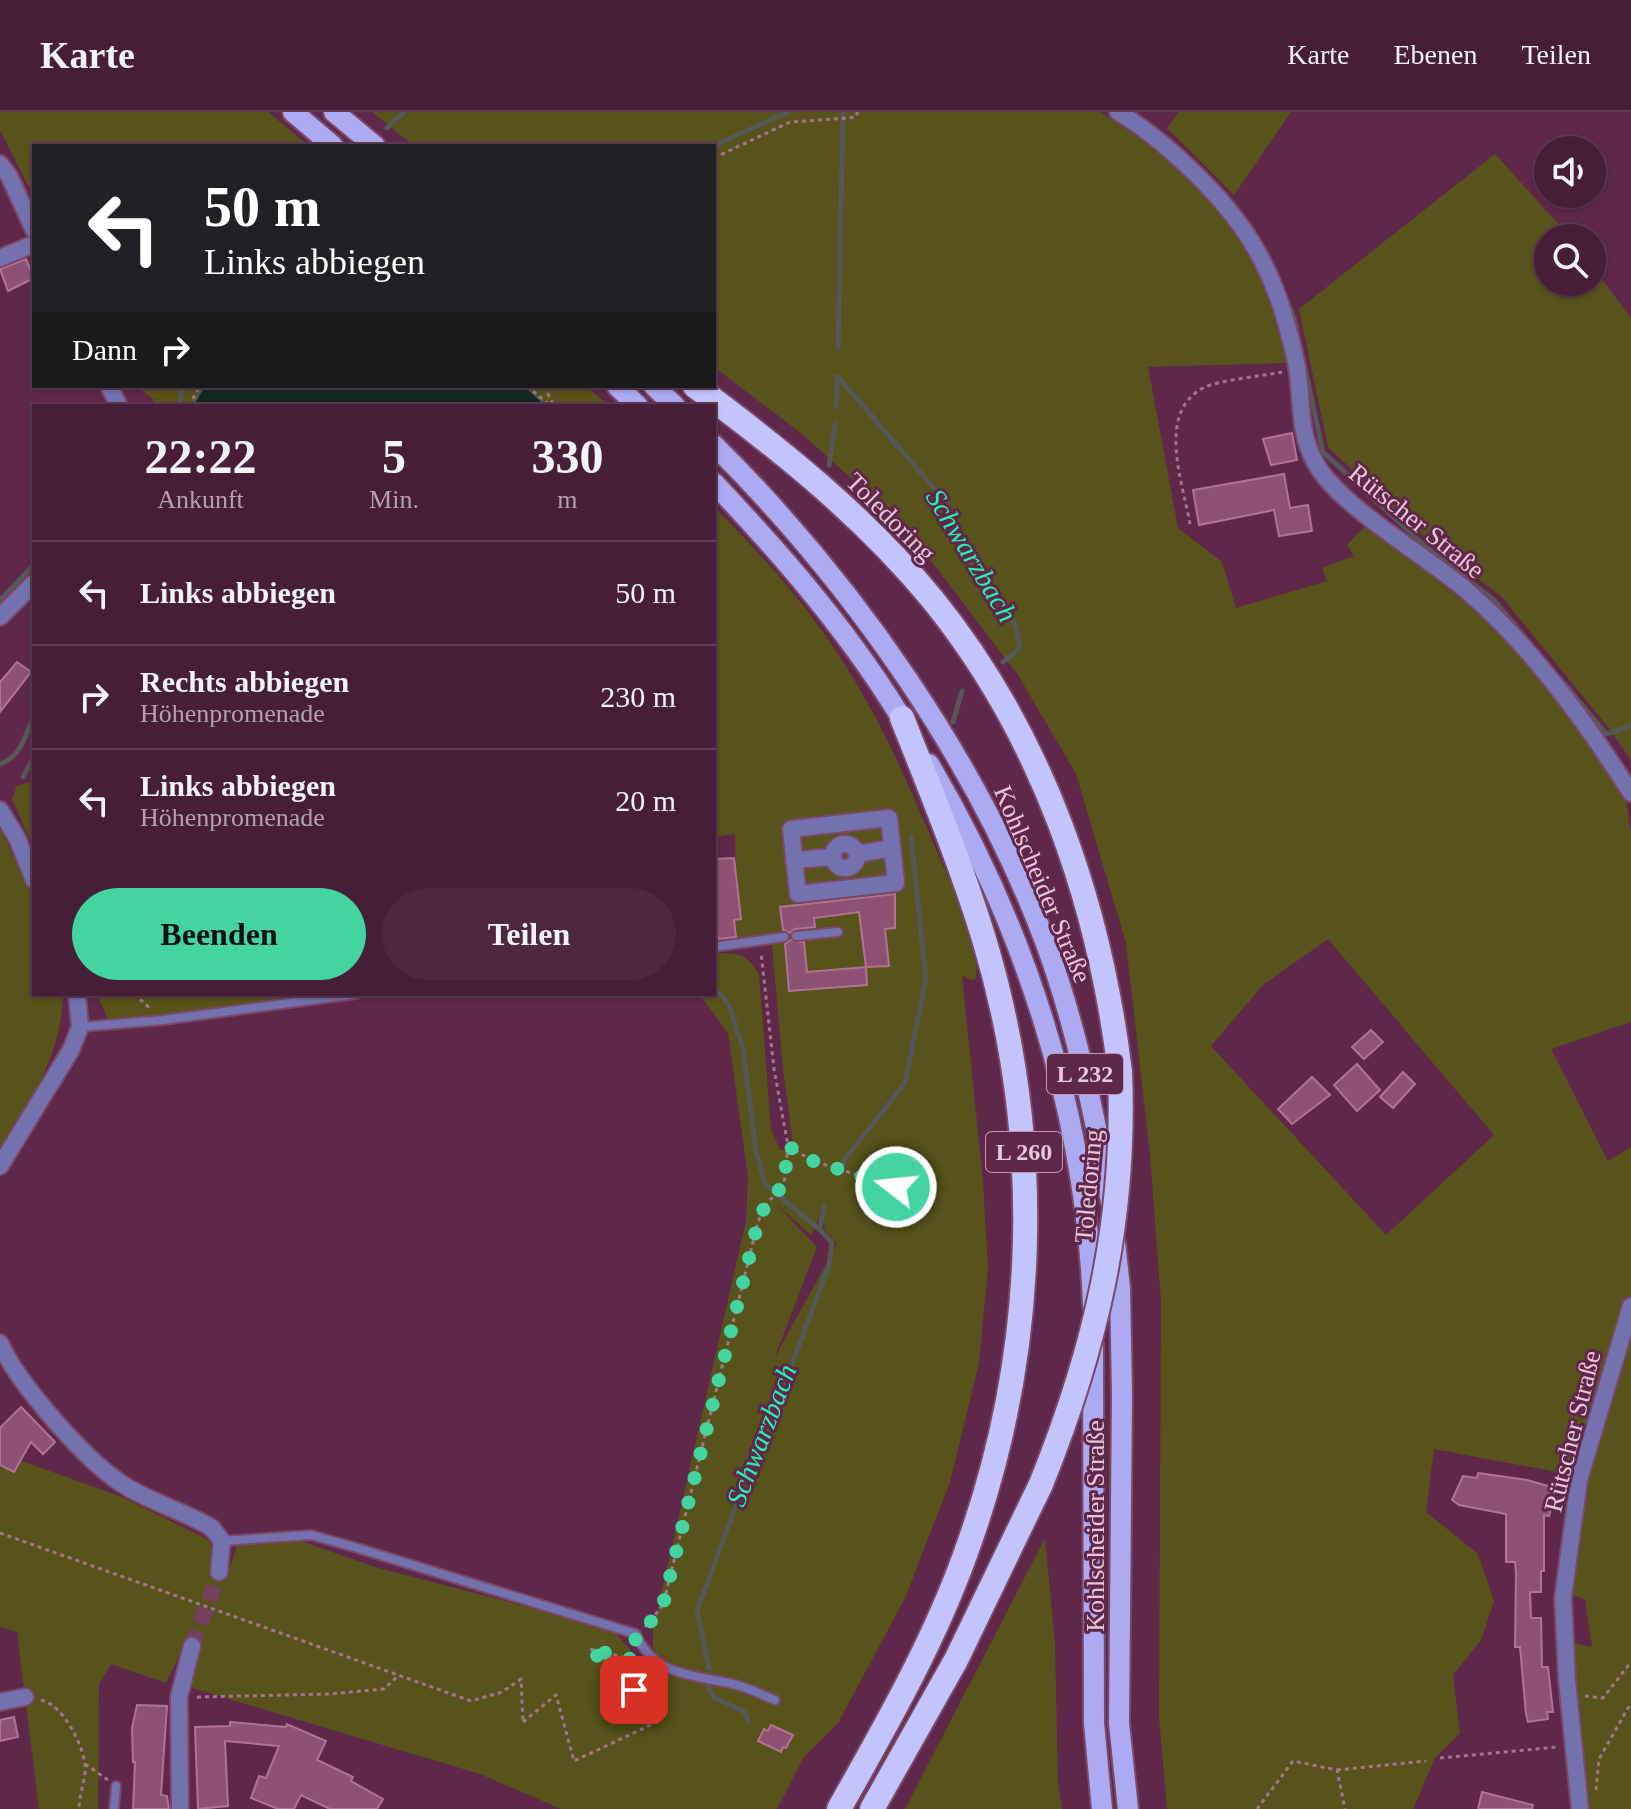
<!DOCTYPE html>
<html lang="de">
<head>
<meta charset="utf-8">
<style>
	body { margin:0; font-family:Georgia,serif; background:#4e2740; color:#f1f3f6; height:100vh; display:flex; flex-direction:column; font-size:30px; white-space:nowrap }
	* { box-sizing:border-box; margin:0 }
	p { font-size:26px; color:#b0a2ae }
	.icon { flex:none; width:44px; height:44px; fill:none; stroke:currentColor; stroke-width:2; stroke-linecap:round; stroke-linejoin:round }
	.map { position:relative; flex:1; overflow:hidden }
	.side { position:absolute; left:32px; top:292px; width:684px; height:592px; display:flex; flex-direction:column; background:#471e38; border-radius:0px; box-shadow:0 2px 6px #0004,0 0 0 2px #5f3c53 }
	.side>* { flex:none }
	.banner { position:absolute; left:32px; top:32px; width:684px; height:244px; border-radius:0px; box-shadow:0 2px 6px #0004,0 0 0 2px #5f3c53; background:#202124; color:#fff; overflow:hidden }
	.fabs { position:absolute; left:1534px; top:24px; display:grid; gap:16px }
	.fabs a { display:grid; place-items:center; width:72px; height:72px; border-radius:50%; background:#471e38; box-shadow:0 2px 6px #0004,0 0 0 2px #5f3c53; font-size:40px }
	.pin { position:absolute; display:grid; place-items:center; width:68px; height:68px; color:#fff; margin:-34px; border-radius:16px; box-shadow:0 4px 12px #0006 }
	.me { position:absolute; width:88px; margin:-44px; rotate:286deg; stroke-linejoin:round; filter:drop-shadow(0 0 6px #0008) }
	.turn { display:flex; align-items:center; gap:28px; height:168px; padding:0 40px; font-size:36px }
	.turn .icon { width:104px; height:104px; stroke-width:2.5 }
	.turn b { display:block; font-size:56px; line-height:68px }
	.then { display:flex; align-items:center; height:76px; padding:0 40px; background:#0003; gap:16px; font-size:30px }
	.eta { display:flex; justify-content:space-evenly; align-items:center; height:136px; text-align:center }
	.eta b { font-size:48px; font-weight:600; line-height:56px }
	.primary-button { display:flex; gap:16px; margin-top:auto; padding:16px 40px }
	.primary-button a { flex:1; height:92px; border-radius:48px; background:#43d4a0; color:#111; font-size:32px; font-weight:600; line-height:92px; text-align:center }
	.primary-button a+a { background:#4e2740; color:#f1f3f6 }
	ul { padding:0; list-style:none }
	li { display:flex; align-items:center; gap:24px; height:104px; padding:0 40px; border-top:2px solid #5f3c53 }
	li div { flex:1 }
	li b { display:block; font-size:30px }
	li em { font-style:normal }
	header { display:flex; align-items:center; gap:48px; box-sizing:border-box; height:112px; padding:0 40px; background:#471e38; border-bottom:2px solid #5f3c53 }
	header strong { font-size:38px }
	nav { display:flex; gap:44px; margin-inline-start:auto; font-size:28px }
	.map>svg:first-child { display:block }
</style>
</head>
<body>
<header>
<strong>Karte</strong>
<nav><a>Karte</a><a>Ebenen</a><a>Teilen</a></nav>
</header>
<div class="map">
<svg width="1631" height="1697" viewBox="0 0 1631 1697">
	<rect width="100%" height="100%" fill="#5f284a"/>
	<!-- green -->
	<g fill="#57531a" fill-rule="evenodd">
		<polygon points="0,0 268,0 309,34 34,34 34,85 0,18"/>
		<path d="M 372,0 L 1100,0 C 1154,33 1210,80 1244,134 C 1265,167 1277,214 1287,251 L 1148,255 L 1178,416 L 1222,450 L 1236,496 L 1327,469 L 1322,456 L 1354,444 L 1347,433 L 1368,411 L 1489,510 L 1581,616 L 1625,684 L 1631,720 L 1631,910 L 1551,937 L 1608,1049 L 1631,1035 L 1631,1697 L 1582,1697 L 1569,1530 L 1592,1535 L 1585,1487 L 1568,1482 L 1584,1365 L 1434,1337 L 1426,1400 L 1478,1442 L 1494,1489 L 1481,1528 L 1453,1563 L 1460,1621 L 1435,1646 L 1413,1697 L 1167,1697 L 1159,1605 L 1161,1189 L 1150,1044 L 1126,831 L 1076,662 L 1018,563 L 906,416 L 801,321 L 714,255 L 714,34 L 414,34 ZM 1328,827 L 1494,1023 L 1386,1123 L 1211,934 L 1263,873 Z"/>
		<polygon points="1179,0 1291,0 1234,83 1167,16"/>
		<polygon points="1495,42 1571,126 1548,126 1548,170 1592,170 1592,154 1631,206 1631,648 1608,615 1501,484 1431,431 1328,335 1299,197"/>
		<polygon points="136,274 239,274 226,294 154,294 153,287"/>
		<polygon points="473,274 586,274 609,294 492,294"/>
		<path d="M 714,395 C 759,440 801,486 836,539 C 880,604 911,679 942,751 C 955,781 981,835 976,867 L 971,868 L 962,863 L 983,1070 L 988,1156 L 979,1251 L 950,1370 L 905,1486 L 838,1611 L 804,1645 L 777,1697 L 561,1697 L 480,1662 L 192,1576 L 194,1546 L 185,1532 L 166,1571 L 111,1552 L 99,1572 L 98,1697 L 39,1697 L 17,1520 L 0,1515 L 0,1357 L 8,1344 L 122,1385 L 209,1428 L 212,1436 L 211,1457 L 225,1462 L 230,1456 L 238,1431 L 295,1427 L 375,1455 L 612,1517 L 643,1552 L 653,1541 L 653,1518 L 746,1109 L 748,1065 L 728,921 L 699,882 L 714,882 L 714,842 C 737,840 746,841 759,862 L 771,1017 L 780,1038 L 794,1040 L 783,956 L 771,823 L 736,827 L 734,808 L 741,807 L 736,773 L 735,722 L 714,725 ZM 776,1092 L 811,1123 L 823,1097 L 825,1118 L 837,1132 L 774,1247 L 817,1135 Z"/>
		<polygon points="34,668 34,737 12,687 17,674"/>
		<path d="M 0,715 L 34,788 L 34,882 L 63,882 C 62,943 30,989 0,1039 Z"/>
		<polygon points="97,882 395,882 113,919"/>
		<polygon points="1045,1426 1055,1532 1058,1671 1062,1697 905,1697"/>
	</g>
	<!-- water -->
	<polygon fill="#152820" stroke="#555758" stroke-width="2" points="204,274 525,274 547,294 192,294"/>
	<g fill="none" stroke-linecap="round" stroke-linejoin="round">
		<!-- stream -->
		<g stroke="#555758" stroke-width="5">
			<polyline points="387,16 404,0"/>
			<polyline points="713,34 788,0"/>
			<polyline points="1287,189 1294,206 1323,340 1426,435 1494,488 1525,525"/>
			<polyline points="838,236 843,0"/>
			<polyline points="837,264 947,391 953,423 1016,514 1020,536 1003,550"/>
			<polyline points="179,294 182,274"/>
			<polyline points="836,295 837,265"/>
			<polyline points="829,353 835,312"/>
			<polyline points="0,488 34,453"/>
			<polyline points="1565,572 1606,622 1631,614"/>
			<polyline points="953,610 962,579"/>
			<path d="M 0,652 C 22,644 25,623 34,604"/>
			<polyline points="23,665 34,645"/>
			<polyline points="714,875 729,893 743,936 756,1039 765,1072 819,1117"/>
			<polyline points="844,1052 844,1048 905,971 926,867 911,724"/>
			<polyline points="709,1556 697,1499 741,1380 748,1351 789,1260 829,1153 832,1131 820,1117 824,1095"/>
			<polyline points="709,1575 713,1585 745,1600 748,1610"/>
		</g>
	</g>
	<!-- building -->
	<g fill="#8d5174" stroke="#b17296" stroke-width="2">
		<polygon points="26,147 34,166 8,179 0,157"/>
		<polygon points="1292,321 1297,348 1271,353 1263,327"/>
		<polygon points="1284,362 1290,396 1308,393 1312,419 1279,424 1274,398 1199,413 1193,378"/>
		<polygon points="17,550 31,560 0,600 0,570"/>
		<polygon points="734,746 741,807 734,808 736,825 718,827 714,797 714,784 717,784 715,747"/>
		<polygon points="895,782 895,816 885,817 889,854 866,855 859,800 814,806 815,815 795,817 790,821 783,818 780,795"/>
		<polygon points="790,828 804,830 807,860 866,855 867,873 789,879 785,832"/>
		<polygon points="1371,918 1383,930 1364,947 1352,935"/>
		<polygon points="1357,952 1380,978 1357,999 1334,973"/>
		<polygon points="1403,960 1415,972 1393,996 1380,985"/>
		<polygon points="1312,965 1330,983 1292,1012 1278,997"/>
		<polygon points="21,1295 55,1330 43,1342 31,1330 14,1360 0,1353 0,1316"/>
		<polygon points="1478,1361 1527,1368 1555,1376 1554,1394 1552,1393 1549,1404 1544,1403 1544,1459 1541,1459 1541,1480 1530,1480 1531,1506 1541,1506 1542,1555 1548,1555 1553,1600 1547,1600 1548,1607 1528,1610 1526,1602 1520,1535 1515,1535 1516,1461 1515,1450 1506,1450 1506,1402 1459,1393 1452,1388 1463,1364 1477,1366"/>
		<polygon points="137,1593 167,1594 161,1683 167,1684 169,1697 133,1697 135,1650 133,1650 132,1616"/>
		<polygon points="14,1605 18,1625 0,1629 0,1608"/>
		<polygon points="230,1610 286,1615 287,1612 326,1629 317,1648 353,1665 351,1669 383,1687 377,1697 330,1697 301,1683 294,1697 278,1697 251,1686 259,1664 266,1666 279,1634 225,1629 228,1694 198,1697 195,1615 230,1614"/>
		<polygon points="771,1613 793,1623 786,1636 783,1635 781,1640 758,1629 764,1617 768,1619"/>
		<polygon points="1482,1680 1533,1693 1532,1697 1478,1697"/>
	</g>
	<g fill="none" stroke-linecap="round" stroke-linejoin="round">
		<!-- street-tunnel -->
		<polyline stroke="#74405f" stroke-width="16" stroke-dasharray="16 8" stroke-linecap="butt" points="192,1534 219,1460"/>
		<defs>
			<g id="lane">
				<polyline points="796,824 838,820"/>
				<polyline points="714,835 784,825"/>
				<polyline points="80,915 163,908 356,882"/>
				<path d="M 222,1429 L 311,1423 L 354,1435 L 636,1522 C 653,1564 695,1563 733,1572 C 747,1575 762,1583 775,1588"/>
				<polyline points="114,1697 116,1674"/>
			</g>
			<g id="street">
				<path d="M 1118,0 C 1166,29 1228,88 1255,136 C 1276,171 1287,210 1296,250 C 1303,284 1297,318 1315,350 C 1338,394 1427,444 1467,479 C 1532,535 1585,609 1631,681"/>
				<polyline points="0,52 9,64 34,118"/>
				<polyline points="0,146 34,132"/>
				<polyline points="109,274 119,294"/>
				<polyline points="0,505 34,471"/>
				<polyline points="0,698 17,726 34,768"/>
				<polygon points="889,706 896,771 798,782 791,717"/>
				<circle cx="845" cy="744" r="12"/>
				<polyline points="857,742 892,736"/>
				<polyline points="794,748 832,745"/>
				<polyline points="0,1054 71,938 80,915 77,882"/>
				<path d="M 0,1231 C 19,1273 88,1352 127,1375 C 154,1391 185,1400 212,1416 L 222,1429 L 219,1460"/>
				<polyline points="0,1590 25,1585"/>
				<polyline points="180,1697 179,1585 192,1534"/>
				<polyline points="1580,1697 1567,1568 1563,1486 1579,1368 1631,1194"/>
			</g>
			<g id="primary">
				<polyline points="293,0 333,34"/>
				<polyline points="334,0 375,34"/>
				<polyline points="617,274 638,294"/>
				<polyline points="654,274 675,294"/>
				<path d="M 714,333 C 852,470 978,649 1046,832 C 1077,916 1094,1003 1111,1090"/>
				<path d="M 714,371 C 786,447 855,527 908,617"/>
				<path d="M 929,652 C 1025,814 1086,1003 1093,1193"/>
				<polyline points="1115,1130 1120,1176 1122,1282 1119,1611 1128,1697"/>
				<polyline points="1093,1233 1094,1611 1102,1697"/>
			</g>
			<g id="highway">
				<path d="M 695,274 C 780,337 865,405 933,488 C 1042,623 1099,789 1120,960"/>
				<path d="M 839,1697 C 885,1615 933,1532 965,1443 C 1038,1244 1045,1030 984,827 C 961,752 931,679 902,606"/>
				<polyline points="872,1697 956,1548 1041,1372"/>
			</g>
		</defs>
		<!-- lane casing -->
		<use href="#lane" stroke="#7b4867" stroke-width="12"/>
		<!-- street casing -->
		<use href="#street" stroke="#7b4867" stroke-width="20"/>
		<!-- primary casing -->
		<use href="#primary" stroke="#7b4867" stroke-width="24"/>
		<!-- highway casing -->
		<use href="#highway" stroke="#7b4867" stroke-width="28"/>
		<!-- path -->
		<g stroke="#a2758f" stroke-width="3" stroke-dasharray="4 4" stroke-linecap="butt">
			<polyline points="714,46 790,10 849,6 857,4 857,0"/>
			<polyline points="527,274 551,294"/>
			<polyline points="544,274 554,294"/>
			<polyline points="189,294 200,274"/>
			<path d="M 1190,412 C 1183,371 1156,301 1203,276 C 1218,268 1263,264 1282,260"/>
			<polyline points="34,665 34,708"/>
			<polyline points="134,882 152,898"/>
			<polyline points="788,1034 813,1049 896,1075"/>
			<polyline points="0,1421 471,1589 502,1580 521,1567 523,1610"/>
			<polyline points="645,1515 663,1493 758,1110 765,1094 784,1072 788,1034 774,957 761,840"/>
			<polyline points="590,1537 634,1548 634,1542"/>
			<polyline points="1585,1584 1603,1586 1631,1550"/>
			<polyline points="197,1585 329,1582 384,1577 399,1563"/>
			<path d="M 41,1588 C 62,1592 83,1632 85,1653 C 86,1667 79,1683 79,1697"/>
			<polyline points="523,1610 556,1583 574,1649 657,1610 634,1578 592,1538"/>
			<polyline points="1440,1646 1558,1635"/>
			<polyline points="85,1652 108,1668"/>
			<polyline points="1337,1658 1426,1649"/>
			<polyline points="1596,1678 1599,1647 1631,1591"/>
			<polyline points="1257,1697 1293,1649 1337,1658 1345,1697"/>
		</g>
		<!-- lane -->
		<use href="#lane" stroke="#7472ae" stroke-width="8"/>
		<!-- street -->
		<use href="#street" stroke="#7472ae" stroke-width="16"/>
		<!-- primary -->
		<use href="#primary" stroke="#acaaf3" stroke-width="20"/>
		<!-- highway -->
		<use href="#highway" stroke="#c3c3fe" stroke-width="24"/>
		<defs>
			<path id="highway-bridge" d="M 1041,1372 C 1096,1236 1126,1107 1120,960"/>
		</defs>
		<!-- highway-bridge casing -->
		<use href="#highway-bridge" stroke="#7b4867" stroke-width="28" stroke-linecap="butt"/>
		<!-- highway-bridge -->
		<use href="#highway-bridge" stroke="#c3c3fe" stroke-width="24"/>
	</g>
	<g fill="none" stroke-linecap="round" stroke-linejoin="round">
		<!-- route -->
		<polyline stroke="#43d4a0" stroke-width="14" stroke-dasharray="0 25.2" points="634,1578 590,1537 634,1548 636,1522 649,1512 663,1493 758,1110 765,1094 784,1072 788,1034 813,1049 896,1075"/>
	</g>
	<g text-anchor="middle" stroke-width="6" stroke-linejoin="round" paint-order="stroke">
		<!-- shield labels -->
		<g fill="#5f284a" stroke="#c097ae" stroke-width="2">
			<rect x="1047" y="942" width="76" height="40" rx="6"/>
			<rect x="986" y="1020" width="76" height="40" rx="6"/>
		</g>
		<g font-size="24" font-weight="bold" fill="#e9c6d9">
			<text x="1085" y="970">L 232</text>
			<text x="1024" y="1048">L 260</text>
		</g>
		<!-- street labels -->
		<g font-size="26" fill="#e9c6d9" stroke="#5f284a">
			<text transform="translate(891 405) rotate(45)" y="9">Toledoring</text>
			<text transform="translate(1417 409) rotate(39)" y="9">Rütscher Straße</text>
			<text transform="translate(1043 772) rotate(67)" y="9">Kohlscheider Straße</text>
			<text transform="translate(1088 1074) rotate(-85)" y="9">Toledoring</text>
			<text transform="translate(1572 1319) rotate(-76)" y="9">Rütscher Straße</text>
			<text transform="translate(1095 1414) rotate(-90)" y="9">Kohlscheider Straße</text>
		</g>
		<!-- water labels -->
		<g font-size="28" font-style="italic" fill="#25f3b3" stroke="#5f284a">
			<text transform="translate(972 443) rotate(59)" y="10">Schwarzbach</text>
			<text transform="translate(761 1323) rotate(-69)" y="10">Schwarzbach</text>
		</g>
	</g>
</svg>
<div class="fabs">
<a><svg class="icon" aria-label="sound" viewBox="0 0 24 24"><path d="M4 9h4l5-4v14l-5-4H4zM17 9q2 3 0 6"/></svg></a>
<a><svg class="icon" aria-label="search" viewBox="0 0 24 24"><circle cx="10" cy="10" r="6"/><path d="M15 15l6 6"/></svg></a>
</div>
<div class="pin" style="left:634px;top:1578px;background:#d93025"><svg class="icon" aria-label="arrive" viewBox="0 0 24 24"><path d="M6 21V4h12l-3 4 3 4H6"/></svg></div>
<svg class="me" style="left:896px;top:1075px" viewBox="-20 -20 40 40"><circle r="17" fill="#43d4a0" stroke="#fff" stroke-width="3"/><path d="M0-11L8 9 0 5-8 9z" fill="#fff"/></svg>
<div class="banner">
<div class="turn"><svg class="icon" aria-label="left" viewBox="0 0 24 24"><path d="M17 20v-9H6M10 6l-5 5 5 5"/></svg><div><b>50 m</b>Links abbiegen</div></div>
<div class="then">Dann<svg class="icon" aria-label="right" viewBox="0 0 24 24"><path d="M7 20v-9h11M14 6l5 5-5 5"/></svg></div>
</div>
<section class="side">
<div class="eta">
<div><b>22:22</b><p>Ankunft</p></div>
<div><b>5</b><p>Min.</p></div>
<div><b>330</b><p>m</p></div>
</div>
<ul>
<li><svg class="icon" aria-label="left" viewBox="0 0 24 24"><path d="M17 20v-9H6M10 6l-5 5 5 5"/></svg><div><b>Links abbiegen</b></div><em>50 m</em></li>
<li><svg class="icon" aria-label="right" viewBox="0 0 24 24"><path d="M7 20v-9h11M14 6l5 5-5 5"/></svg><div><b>Rechts abbiegen</b><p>Höhenpromenade</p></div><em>230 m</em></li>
<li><svg class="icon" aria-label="left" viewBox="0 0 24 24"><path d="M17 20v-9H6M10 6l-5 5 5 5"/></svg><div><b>Links abbiegen</b><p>Höhenpromenade</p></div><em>20 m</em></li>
</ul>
<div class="primary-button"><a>Beenden</a><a>Teilen</a></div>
</section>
</div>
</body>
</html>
